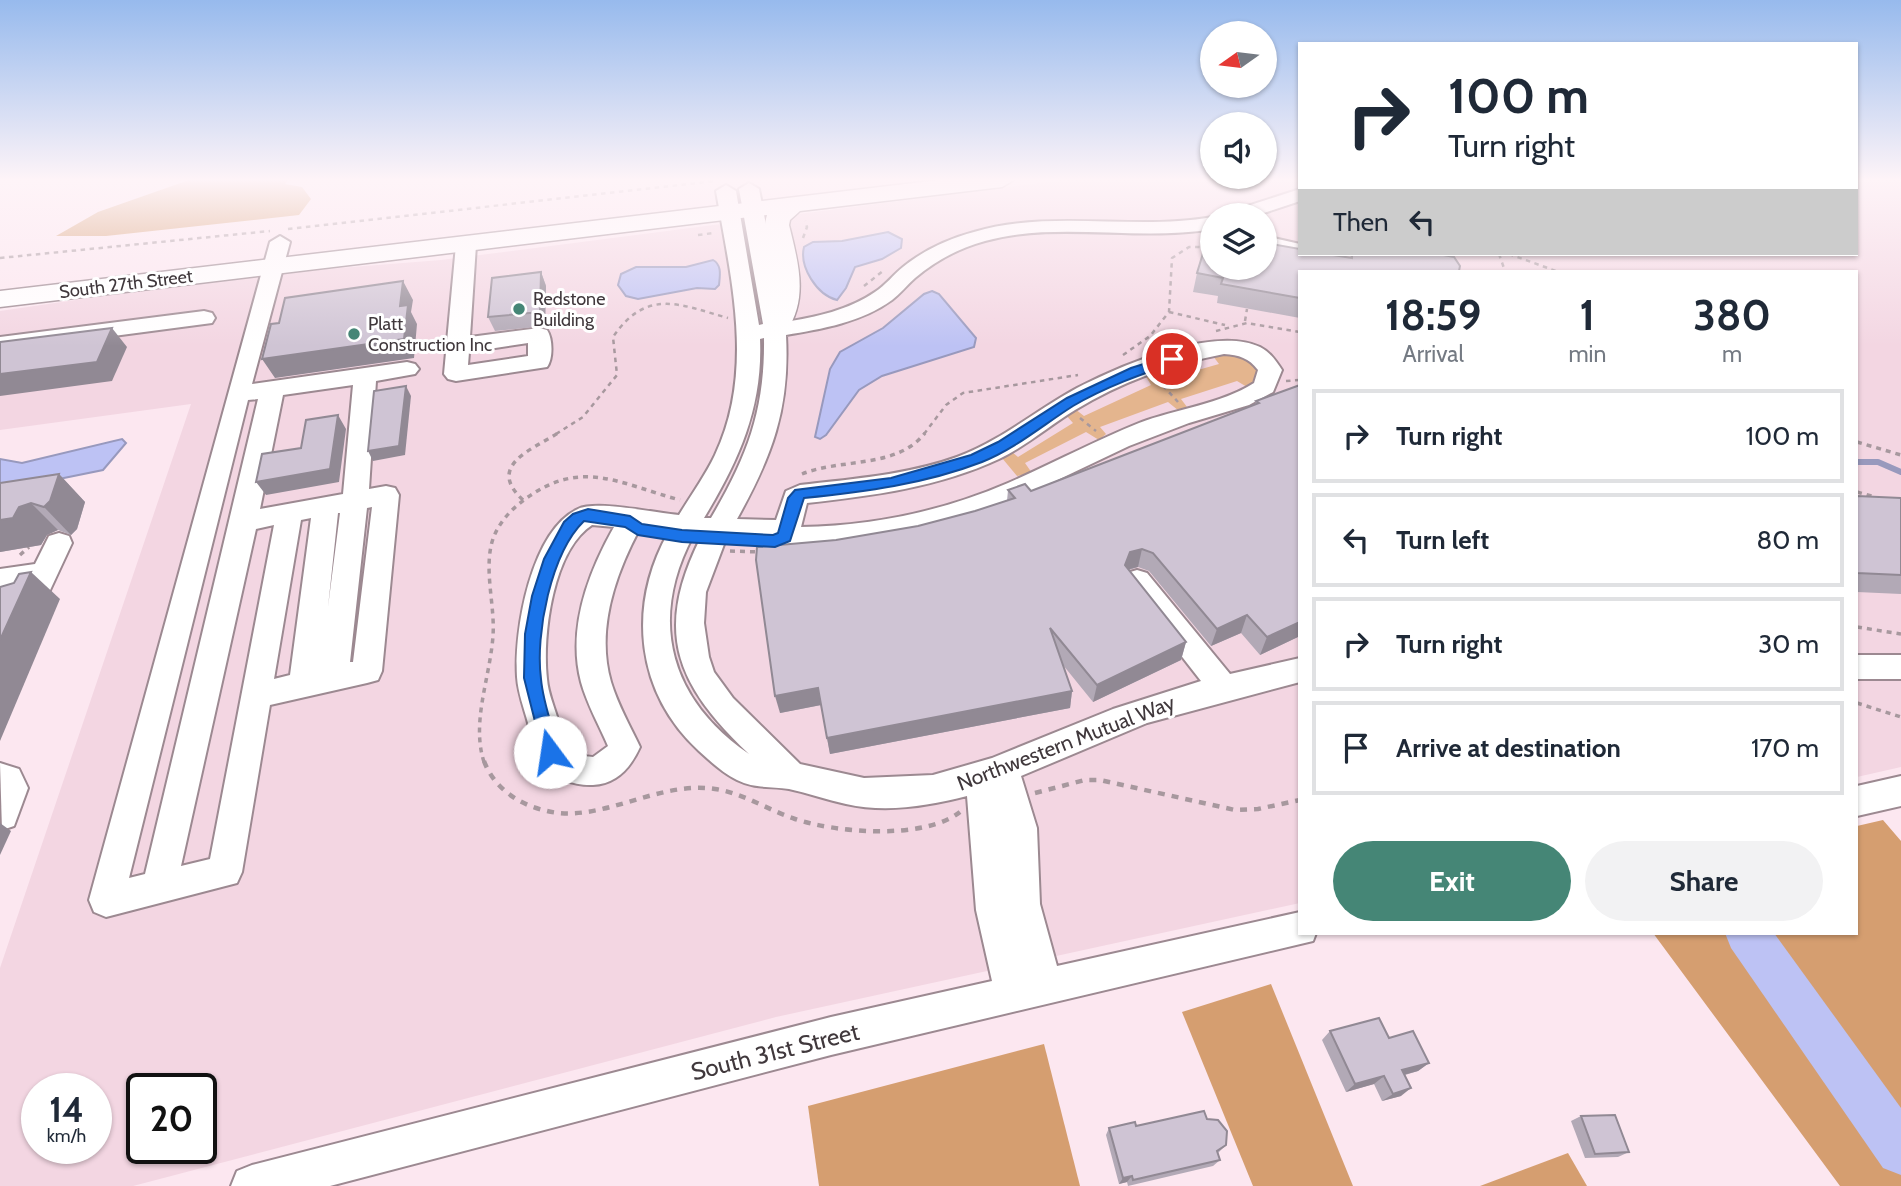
<!DOCTYPE html>
<html lang="en">
<head>
<meta charset="utf-8">
<style>
	body { margin:0; font-family:Cabin,sans-serif; background:#f2f2f3; color:#1f2937; height:100vh; display:flex; flex-direction:column; font-size:26px; white-space:nowrap }
	* { box-sizing:border-box; margin:0 }
	p { font-size:23px; color:#747a83 }
	.icon { flex:none; width:38px; height:38px; fill:none; stroke:currentColor; stroke-width:2; stroke-linecap:round; stroke-linejoin:round }
	.map { position:relative; flex:1; overflow:hidden }
	.sheet { position:absolute; left:1298px; top:270px; width:560px; height:665px; display:flex; flex-direction:column; background:#fff; border-radius:0px; box-shadow:0 2px 5px #0004 }
	.sheet>* { flex:none }
	.banner { position:absolute; left:1298px; top:42px; width:560px; height:214px; border-radius:0px; box-shadow:0 2px 5px #0004; background:#fff; color:#1f2937; overflow:hidden }
	.needle { width:46px; rotate:256deg }
	.controls { position:absolute; left:1200px; top:21px; display:grid; gap:14px }
	.controls a { display:grid; place-items:center; width:77px; height:77px; border-radius:50%; background:#fff; box-shadow:0 2px 5px #0004; font-size:35px }
	.speed { position:absolute; left:21px; top:1073px; display:flex; gap:14px; font-size:35px; font-weight:700; text-align:center }
	.speed>* { display:grid; place-content:center; width:91px; height:91px; border-radius:50%; background:#fff; box-shadow:0 2px 5px #0004; line-height:1 }
	.speed small { font-size:18px; font-weight:400 }
	.speed .limit { border:4px solid #111; border-radius:10px; background:#fff; color:#111 }
	.pin { position:absolute; display:grid; place-items:center; width:60px; height:60px; color:#fff; margin:-30px; border:4px solid #fff; border-radius:50%; box-shadow:0 2px 7px #0007 }
	.me { position:absolute; width:77px; margin:-38px; rotate:346deg; stroke-linejoin:round; filter:drop-shadow(0 0 5px #0008) }
	.turn { display:flex; align-items:center; gap:24px; height:147px; padding:0 35px; font-size:32px }
	.turn .icon { width:91px; height:91px; stroke-width:2.5 }
	.turn b { display:block; font-size:49px; line-height:60px }
	.then { display:flex; align-items:center; height:66px; padding:0 35px; background:#0003; gap:14px; font-size:26px }
	.eta { display:flex; justify-content:space-evenly; align-items:center; height:119px; text-align:center }
	.eta b { font-size:42px; font-weight:700; line-height:49px }
	.button { display:flex; gap:14px; margin-top:auto; padding:14px 35px }
	.button a { flex:1; height:80px; border-radius:42px; background:#458676; color:#fff; font-size:28px; font-weight:700; line-height:80px; text-align:center }
	.button a+a { background:#f2f2f3; color:#1f2937 }
	ul { padding:0; list-style:none }
	li { display:flex; align-items:center; gap:21px; height:94px; margin:0 14px 10px; padding:0 21px; border:4px solid #e0e1e3; border-radius:0px }
	li div { flex:1 }
	li b { display:block; font-size:26px }
	li em { font-style:normal }
	.map>svg:first-child { display:block }
</style>
</head>
<body>
<div class="map">
<svg width="1901" height="1186" viewBox="0 0 1901 1186">
	<rect width="100%" height="100%" fill="#fce7f0"/>
	<!-- built -->
	<path fill="#f3d6e2" fill-rule="evenodd" d="M 1063,180 L 1300,180 L 1300,254 L 1857,254 L 1857,180 L 1901,180 L 1901,767 L 1857,777 L 1857,271 L 1300,271 L 1300,903 L 776,1017 L 133,1186 L 0,1186 L 0,968 L 191,404 L 0,430 L 0,311 L 117,294 L 327,269 L 441,260 ZM 1213,215 L 1265,215 L 1265,268 L 1213,268 ZM 37,1088 L 96,1088 L 96,1148 L 37,1148 ZM 142,1088 L 201,1088 L 201,1148 L 142,1148 Z"/>
	<!-- green -->
	<polygon fill="#e4b58e" points="1221,353 1246,356 1260,369 1259,381 1247,387 1237,381 1181,399 1187,407 1179,411 1168,402 1100,427 1106,434 1099,440 1086,432 1025,463 1032,473 1017,476 1002,458 1002,455 1012,452 1018,457 1073,423 1065,414 1075,409 1084,416 1151,385 1145,375 1153,372 1163,380 1219,364 1213,356"/>
	<!-- forest -->
	<g fill="#d59e70">
		<polygon points="189,180 288,180 285,184 302,187 311,199 299,215 106,236 56,236 98,212"/>
		<polygon points="1883,820 1901,841 1901,1186 1840,1186 1653,933 1857,933 1857,826"/>
		<polygon points="1271,984 1353,1186 1253,1186 1182,1012"/>
		<polygon points="1044,1044 1080,1186 819,1186 808,1106"/>
		<polygon points="1568,1153 1587,1186 1480,1186"/>
	</g>
	<!-- water -->
	<g fill="#bdc2f4" stroke="#9899bd" stroke-width="2">
		<path d="M 888,232 L 902,239 L 901,248 L 882,259 L 855,267 L 846,288 L 837,300 C 817,295 799,267 804,247 L 813,242 L 842,241 Z"/>
		<path d="M 713,260 C 722,265 720,275 719,285 L 715,289 L 697,288 L 638,299 L 626,296 L 618,285 L 621,274 L 636,267 L 686,267 Z"/>
		<polygon points="932,291 939,294 976,338 974,347 882,376 859,390 826,435 820,439 815,437 830,369 840,352 883,328 924,294"/>
		<polygon points="122,439 126,443 103,470 0,491 0,459 22,463"/>
	</g>
	<g fill="none" stroke-linecap="round" stroke-linejoin="round">
		<!-- stream -->
		<polyline stroke="#9899bd" stroke-width="6" points="1857,462 1878,462 1901,472"/>
		<!-- river -->
		<polygon fill="#bdc2f4" fill-rule="evenodd" points="1725,933 1774,933 1901,1108 1901,1175 1883,1168 1731,948"/>
		<defs>
			<g id="minor">
				<path d="M 749,183 L 759,189 L 785,322 C 816,317 849,310 875,292 C 886,285 893,275 903,267 C 924,250 948,239 974,232 C 1052,209 1134,231 1213,217 L 1213,229 C 1138,242 1057,221 985,241 C 959,248 935,261 915,278 C 907,285 900,294 892,300 C 862,322 822,329 786,335 C 790,409 772,456 737,519 L 776,520 L 786,491 L 800,485 C 852,479 907,475 957,457 C 1001,441 1036,410 1077,388 C 1120,366 1214,325 1260,347 C 1270,352 1276,361 1282,370 L 1273,392 L 1249,405 L 1189,423 L 1129,446 L 1001,507 L 934,528 L 875,541 L 815,546 L 785,547 L 770,540 L 726,539 L 706,592 L 704,623 L 709,657 L 714,672 L 733,698 L 800,764 L 864,778 L 933,775 L 992,758 L 1113,709 L 1201,681 L 1123,581 L 1127,573 L 1137,570 L 1147,573 L 1230,674 L 1300,658 L 1300,682 L 1147,723 L 1021,776 L 1037,828 L 1040,904 L 1057,966 L 1300,912 L 1300,933 L 1316,933 L 1313,941 L 831,1055 L 330,1186 L 231,1186 L 237,1171 L 252,1165 L 831,1017 L 992,981 L 976,910 L 967,796 C 928,806 886,813 846,804 C 827,800 808,793 789,789 C 771,786 755,789 737,780 C 723,773 711,762 699,751 C 636,693 627,607 668,533 L 639,530 C 615,575 596,631 611,682 C 618,705 630,726 640,747 C 631,767 617,784 593,785 C 576,786 551,778 540,764 C 531,752 531,738 528,723 C 524,708 518,693 517,677 C 514,630 531,531 578,509 C 597,500 656,513 679,515 C 691,495 705,476 715,455 C 755,371 731,279 716,191 L 726,185 L 736,191 L 759,325 L 763,324 L 739,189 ZM 764,338 C 765,411 747,457 711,518 L 704,518 C 739,460 763,407 760,339 ZM 1224,354 C 1239,355 1249,358 1258,370 L 1254,383 C 1221,404 1176,409 1139,423 C 1094,441 1052,464 1008,483 C 943,511 872,526 801,527 L 807,503 C 872,496 939,487 999,459 C 1026,446 1049,426 1075,410 C 1121,382 1171,364 1224,354 ZM 592,525 L 614,527 C 588,573 567,629 581,682 C 587,704 599,725 608,746 L 593,757 C 583,756 571,755 564,746 C 560,739 560,728 558,720 C 554,706 548,693 547,679 C 542,635 553,550 592,525 ZM 693,536 L 701,537 C 654,631 675,684 749,754 C 670,700 648,621 693,536 Z"/>
				<polygon points="1300,189 1300,201 1258,215 1229,215 1232,211"/>
				<path d="M 280,236 L 290,242 L 252,384 L 407,362 L 415,364 L 419,369 L 415,374 L 376,381 L 369,489 L 386,486 L 395,488 L 399,495 L 382,671 L 378,680 L 367,683 L 270,705 L 242,872 L 237,883 L 106,917 L 94,912 L 89,900 L 270,242 ZM 353,385 L 343,494 L 260,509 L 283,395 ZM 258,399 L 145,874 L 129,878 L 248,400 ZM 372,507 L 353,662 L 350,662 L 367,508 ZM 338,513 L 340,513 L 328,607 ZM 311,518 L 290,675 L 274,679 L 301,520 ZM 274,525 L 210,859 L 181,866 L 256,529 Z"/>
				<polygon points="1265,236 1300,244 1300,254 1308,254 1300,256 1265,248"/>
				<path d="M 466,239 L 476,245 L 470,337 L 539,328 L 547,330 C 553,339 553,359 547,367 L 456,381 L 448,379 L 444,374 L 456,245 ZM 528,343 L 528,356 L 468,365 L 469,352 Z"/>
				<polygon points="204,311 212,313 215,318 212,323 0,351 0,337"/>
				<polygon points="59,533 69,536 72,543 45,601 41,609 31,612 21,609 17,601 24,587 0,591 0,569 35,564 49,536"/>
				<rect x="1857" y="655" width="44" height="24"/>
				<polygon points="0,763 19,769 28,788 14,826 2,830"/>
				<polygon points="1901,776 1901,806 1857,816 1857,786"/>
			</g>
			<path id="major" d="M 939,180 L 1014,180 L 1002,187 L 800,211 L 790,220 L 789,225 C 798,262 809,298 786,332 L 776,334 L 766,332 L 762,326 C 789,283 757,247 767,215 L 0,307 L 0,291 Z"/>
		</defs>
		<!-- minor casing -->
		<use href="#minor" stroke="#9c8991" stroke-width="4"/>
		<!-- major casing -->
		<use href="#major" stroke="#9c8991" stroke-width="3"/>
		<!-- path-far2 -->
		<g stroke="#a7989e" stroke-width="2.5" stroke-dasharray="4.5 4.5" stroke-linecap="butt">
			<polyline points="288,229 715,181"/>
			<polyline points="698,235 714,233"/>
			<polyline points="803,238 807,227 805,221"/>
			<polyline points="1344,254 1353,255"/>
			<polyline points="1499,254 1505,271"/>
			<polyline points="1509,254 1556,271"/>
			<polyline points="0,258 270,231"/>
			<polyline points="864,286 883,271"/>
			<polyline points="1169,312 1225,325"/>
			<polyline points="1245,321 1247,309"/>
			<polyline points="1216,331 1247,323 1300,332"/>
			<polyline points="1123,355 1150,336 1169,312 1172,258 1189,247 1213,247"/>
			<polyline points="1157,379 1178,402"/>
			<polyline points="1286,381 1300,380"/>
			<polyline points="1080,418 1096,431"/>
			<path d="M 556,434 L 583,417 L 617,375 L 613,337 C 647,287 681,305 728,318"/>
			<polyline points="924,434 946,405 963,393 1078,375"/>
		</g>
		<!-- path-far1 -->
		<g stroke="#a7989e" stroke-width="3.5" stroke-dasharray="5 5" stroke-linecap="butt">
			<polyline points="1857,442 1901,455"/>
			<path d="M 802,474 C 841,458 897,469 925,433"/>
			<polyline points="1857,492 1875,497"/>
			<path d="M 523,500 C 486,466 531,450 558,433"/>
			<polyline points="730,551 761,552"/>
			<polyline points="20,555 29,547"/>
			<polyline points="1857,627 1901,634"/>
			<polyline points="1857,703 1901,717"/>
			<path d="M 484,762 C 471,722 490,678 493,636 C 495,607 485,575 491,546 C 495,527 509,511 524,500 C 581,457 620,484 680,500"/>
		</g>
		<!-- path -->
		<g stroke="#a7989e" stroke-width="4.5" stroke-dasharray="7 7" stroke-linecap="butt">
			<path d="M 484,761 C 494,788 519,805 547,811 C 601,824 658,780 715,789 C 743,793 768,810 795,819 C 837,833 924,840 960,812"/>
			<polyline points="1035,793 1085,780 1100,780 1235,810 1258,809 1300,800"/>
		</g>
		<!-- minor -->
		<use href="#minor" fill="#fff" fill-rule="evenodd"/>
		<!-- major -->
		<use href="#major" fill="#fff" fill-rule="evenodd"/>
	</g>
	<!-- wall -->
	<g fill="#b2a9b6">
		<polygon points="1351,254 1438,254 1300,271 1300,318 1217,303 1218,296 1193,292 1197,273 1213,268 1350,258"/>
		<polygon points="541,272 546,286 545,326 495,331 488,317"/>
		<polygon points="1300,385 1300,636 1260,655 1241,633 1211,646 1149,571 1138,567 1129,570 1186,642 1181,660 1093,702 1063,665 1072,691 1070,708 830,754 821,705 780,713 836,540 918,526 975,511 1007,501 1008,490 1031,491 1255,405 1256,401"/>
		<polygon points="59,474 85,502 77,529 71,535 58,530 47,535 41,545 0,552 0,483"/>
		<polygon points="1857,496 1901,498 1901,594 1857,592"/>
		<polygon points="1330,1031 1389,1038 1429,1063 1418,1071 1405,1075 1401,1096 1382,1101 1374,1084 1346,1092 1322,1040"/>
		<polygon points="1581,1116 1629,1152 1618,1157 1585,1158 1571,1121"/>
		<polygon points="1207,1119 1226,1145 1218,1153 1220,1160 1213,1166 1128,1186 1127,1182 1119,1184 1106,1135 1109,1128"/>
	</g>
	<!-- shaded-wall -->
	<g fill="#918994">
		<polygon points="541,272 546,286 545,326 540,312"/>
		<polygon points="403,281 413,300 411,312 417,324 414,358 275,378 262,359 400,306"/>
		<polygon points="112,328 127,347 112,381 0,396 0,374"/>
		<polygon points="406,386 411,396 405,455 373,461 368,451"/>
		<polygon points="338,415 346,429 339,482 266,495 256,482 330,469"/>
		<polygon points="59,474 85,502 77,529 71,535 44,507"/>
		<polygon points="31,503 58,530 47,535 41,545 0,552 0,520 19,507"/>
		<polygon points="1142,549 1138,567 1126,570 1125,565 1130,552"/>
		<polygon points="31,572 60,599 0,741 0,640"/>
		<polygon points="1247,615 1241,633 1211,646 1217,629"/>
		<polygon points="1300,622 1300,636 1260,655 1267,637"/>
		<polygon points="1186,642 1181,660 1093,702 1097,685"/>
		<polygon points="818,688 821,705 780,713 775,696"/>
		<polygon points="1072,691 1070,708 830,754 827,738"/>
		<polygon points="0,823 11,831 0,855"/>
		<polygon points="1429,1063 1418,1071 1392,1078 1402,1070"/>
		<polygon points="1384,1076 1374,1084 1346,1092 1355,1084"/>
		<polygon points="1411,1088 1401,1096 1382,1101 1393,1094"/>
		<polygon points="1132,1176 1127,1182 1119,1184 1123,1178"/>
	</g>
	<!-- building -->
	<g fill="#cfc4d4" stroke="#918994" stroke-width="2">
		<polygon points="1207,240 1213,241 1213,268 1265,268 1265,243 1300,249 1300,254 1327,254 1352,258 1352,254 1438,254 1454,257 1460,266 1459,271 1300,271 1300,298 1221,284 1223,278 1197,273"/>
		<polygon points="541,272 540,312 488,317 492,278"/>
		<polygon points="403,281 400,306 408,305 404,339 262,359 271,324 279,323 285,298"/>
		<polygon points="112,328 97,362 0,374 0,342"/>
		<polygon points="1300,385 1300,622 1267,637 1247,615 1217,629 1153,553 1142,549 1130,552 1125,565 1186,642 1097,685 1050,628 1072,691 827,738 818,688 775,696 756,560 757,547 836,540 918,526 975,511 1015,498 1008,490 1025,484 1031,491 1259,403 1256,401"/>
		<polygon points="406,386 399,446 368,451 374,391"/>
		<polygon points="338,415 330,469 256,482 262,454 301,448 306,420"/>
		<polygon points="59,474 50,501 44,507 31,503 19,507 13,518 0,520 0,483"/>
		<polygon points="1857,496 1901,498 1901,575 1857,573"/>
		<polygon points="31,572 0,640 0,587 14,583 19,574"/>
		<polygon points="1379,1018 1389,1038 1413,1031 1429,1063 1402,1070 1411,1088 1393,1094 1384,1076 1355,1084 1330,1031"/>
		<polygon points="1204,1111 1207,1119 1218,1120 1227,1131 1226,1145 1217,1151 1220,1160 1133,1180 1132,1176 1123,1178 1109,1128 1135,1122 1136,1126"/>
		<polygon points="1615,1115 1629,1152 1595,1154 1581,1116"/>
	</g>
	<!-- sky -->
	<linearGradient id="sky" x2="0" y2="1"><stop stop-color="#97baed"/><stop offset="0.52" stop-color="#fef4f8"/><stop offset="1" stop-color="#fef4f8" stop-opacity="0"/></linearGradient>
	<rect width="1901" height="346" fill="url(#sky)"/>
	<!-- route -->
	<path fill="#1a73e8" stroke="#114b97" stroke-width="2" d="M 1172,355 L 1177,356 L 1177,362 C 1142,374 1105,387 1073,406 C 1043,425 1015,449 982,462 C 925,484 864,492 804,498 L 790,541 L 775,547 L 682,542 L 638,535 L 625,527 L 584,521 C 551,553 535,634 541,679 C 543,703 553,728 559,752 L 550,760 L 544,757 L 524,678 L 525,634 L 532,596 L 544,559 L 564,522 L 573,514 L 588,509 L 630,516 L 642,524 L 682,530 L 773,535 L 778,533 L 788,498 L 795,490 L 891,478 L 971,455 L 998,442 L 1067,398 L 1131,368 Z"/>
	<!-- markers -->
	<g fill="#458676" stroke="#fff" stroke-width="2.5">
		<circle cx="519" cy="309" r="7"/>
		<circle cx="354" cy="334" r="7"/>
	</g>
	<g text-anchor="middle" stroke-width="6" stroke-linejoin="round" paint-order="stroke">
		<!-- far-street labels -->
		<g font-size="18" fill="#40383c" stroke="#fff">
			<text transform="translate(126 284) rotate(-7)" y="6">South 27th Street</text>
		</g>
		<!-- far-poi labels -->
		<g font-size="18" fill="#40383c" stroke="#fff" text-anchor="start">
			<text x="533" y="305">Redstone<tspan x="533" dy="21">Building</tspan></text>
			<text x="368" y="330">Platt<tspan x="368" dy="21">Construction Inc</tspan></text>
		</g>
		<!-- street labels -->
		<g font-size="21" fill="#40383c" stroke="#fff">
			<text transform="translate(1066 743) rotate(-21)" y="7">Northwestern Mutual Way</text>
		</g>
		<!-- near-street labels -->
		<g font-size="24" fill="#40383c" stroke="#fff">
			<text transform="translate(775 1052) rotate(-14)" y="8">South 31st Street</text>
		</g>
	</g>
</svg>
<div class="controls">
<a><svg class="needle" viewBox="-14 -14 28 28"><path d="M0-13l5 13h-10z" fill="#e53935"/><path d="M0 13l5-13h-10z" fill="#747a83"/></svg></a>
<a><svg class="icon" aria-label="sound" viewBox="0 0 24 24"><path d="M4 9h4l5-4v14l-5-4H4zM17 9q2 3 0 6"/></svg></a>
<a><svg class="icon" aria-label="layers" viewBox="0 0 24 24"><path d="M12 4l9 5-9 5-9-5zM3 14l9 5 9-5"/></svg></a>
</div>
<div class="speed"><div>14<small>km/h</small></div><div class="limit">20</div></div>
<div class="pin" style="left:1172px;top:359px;background:#d93025"><svg class="icon" aria-label="arrive" viewBox="0 0 24 24"><path d="M6 21V4h12l-3 4 3 4H6"/></svg></div>
<svg class="me" style="left:550px;top:752px" viewBox="-20 -20 40 40"><circle r="19" fill="#fff"/><path d="M0-13L10 11 0 6-10 11z" fill="#1a73e8"/></svg>
<div class="banner">
<div class="turn"><svg class="icon" aria-label="right" viewBox="0 0 24 24"><path d="M7 20v-9h11M14 6l5 5-5 5"/></svg><div><b>100 m</b>Turn right</div></div>
<div class="then">Then<svg class="icon" aria-label="left" viewBox="0 0 24 24"><path d="M17 20v-9H6M10 6l-5 5 5 5"/></svg></div>
</div>
<section class="sheet">
<div class="eta">
<div><b>18:59</b><p>Arrival</p></div>
<div><b>1</b><p>min</p></div>
<div><b>380</b><p>m</p></div>
</div>
<ul>
<li><svg class="icon" aria-label="right" viewBox="0 0 24 24"><path d="M7 20v-9h11M14 6l5 5-5 5"/></svg><div><b>Turn right</b></div><em>100 m</em></li>
<li><svg class="icon" aria-label="left" viewBox="0 0 24 24"><path d="M17 20v-9H6M10 6l-5 5 5 5"/></svg><div><b>Turn left</b></div><em>80 m</em></li>
<li><svg class="icon" aria-label="right" viewBox="0 0 24 24"><path d="M7 20v-9h11M14 6l5 5-5 5"/></svg><div><b>Turn right</b></div><em>30 m</em></li>
<li><svg class="icon" aria-label="arrive" viewBox="0 0 24 24"><path d="M6 21V4h12l-3 4 3 4H6"/></svg><div><b>Arrive at destination</b></div><em>170 m</em></li>
</ul>
<div class="button"><a>Exit</a><a>Share</a></div>
</section>
</div>
</body>
</html>
